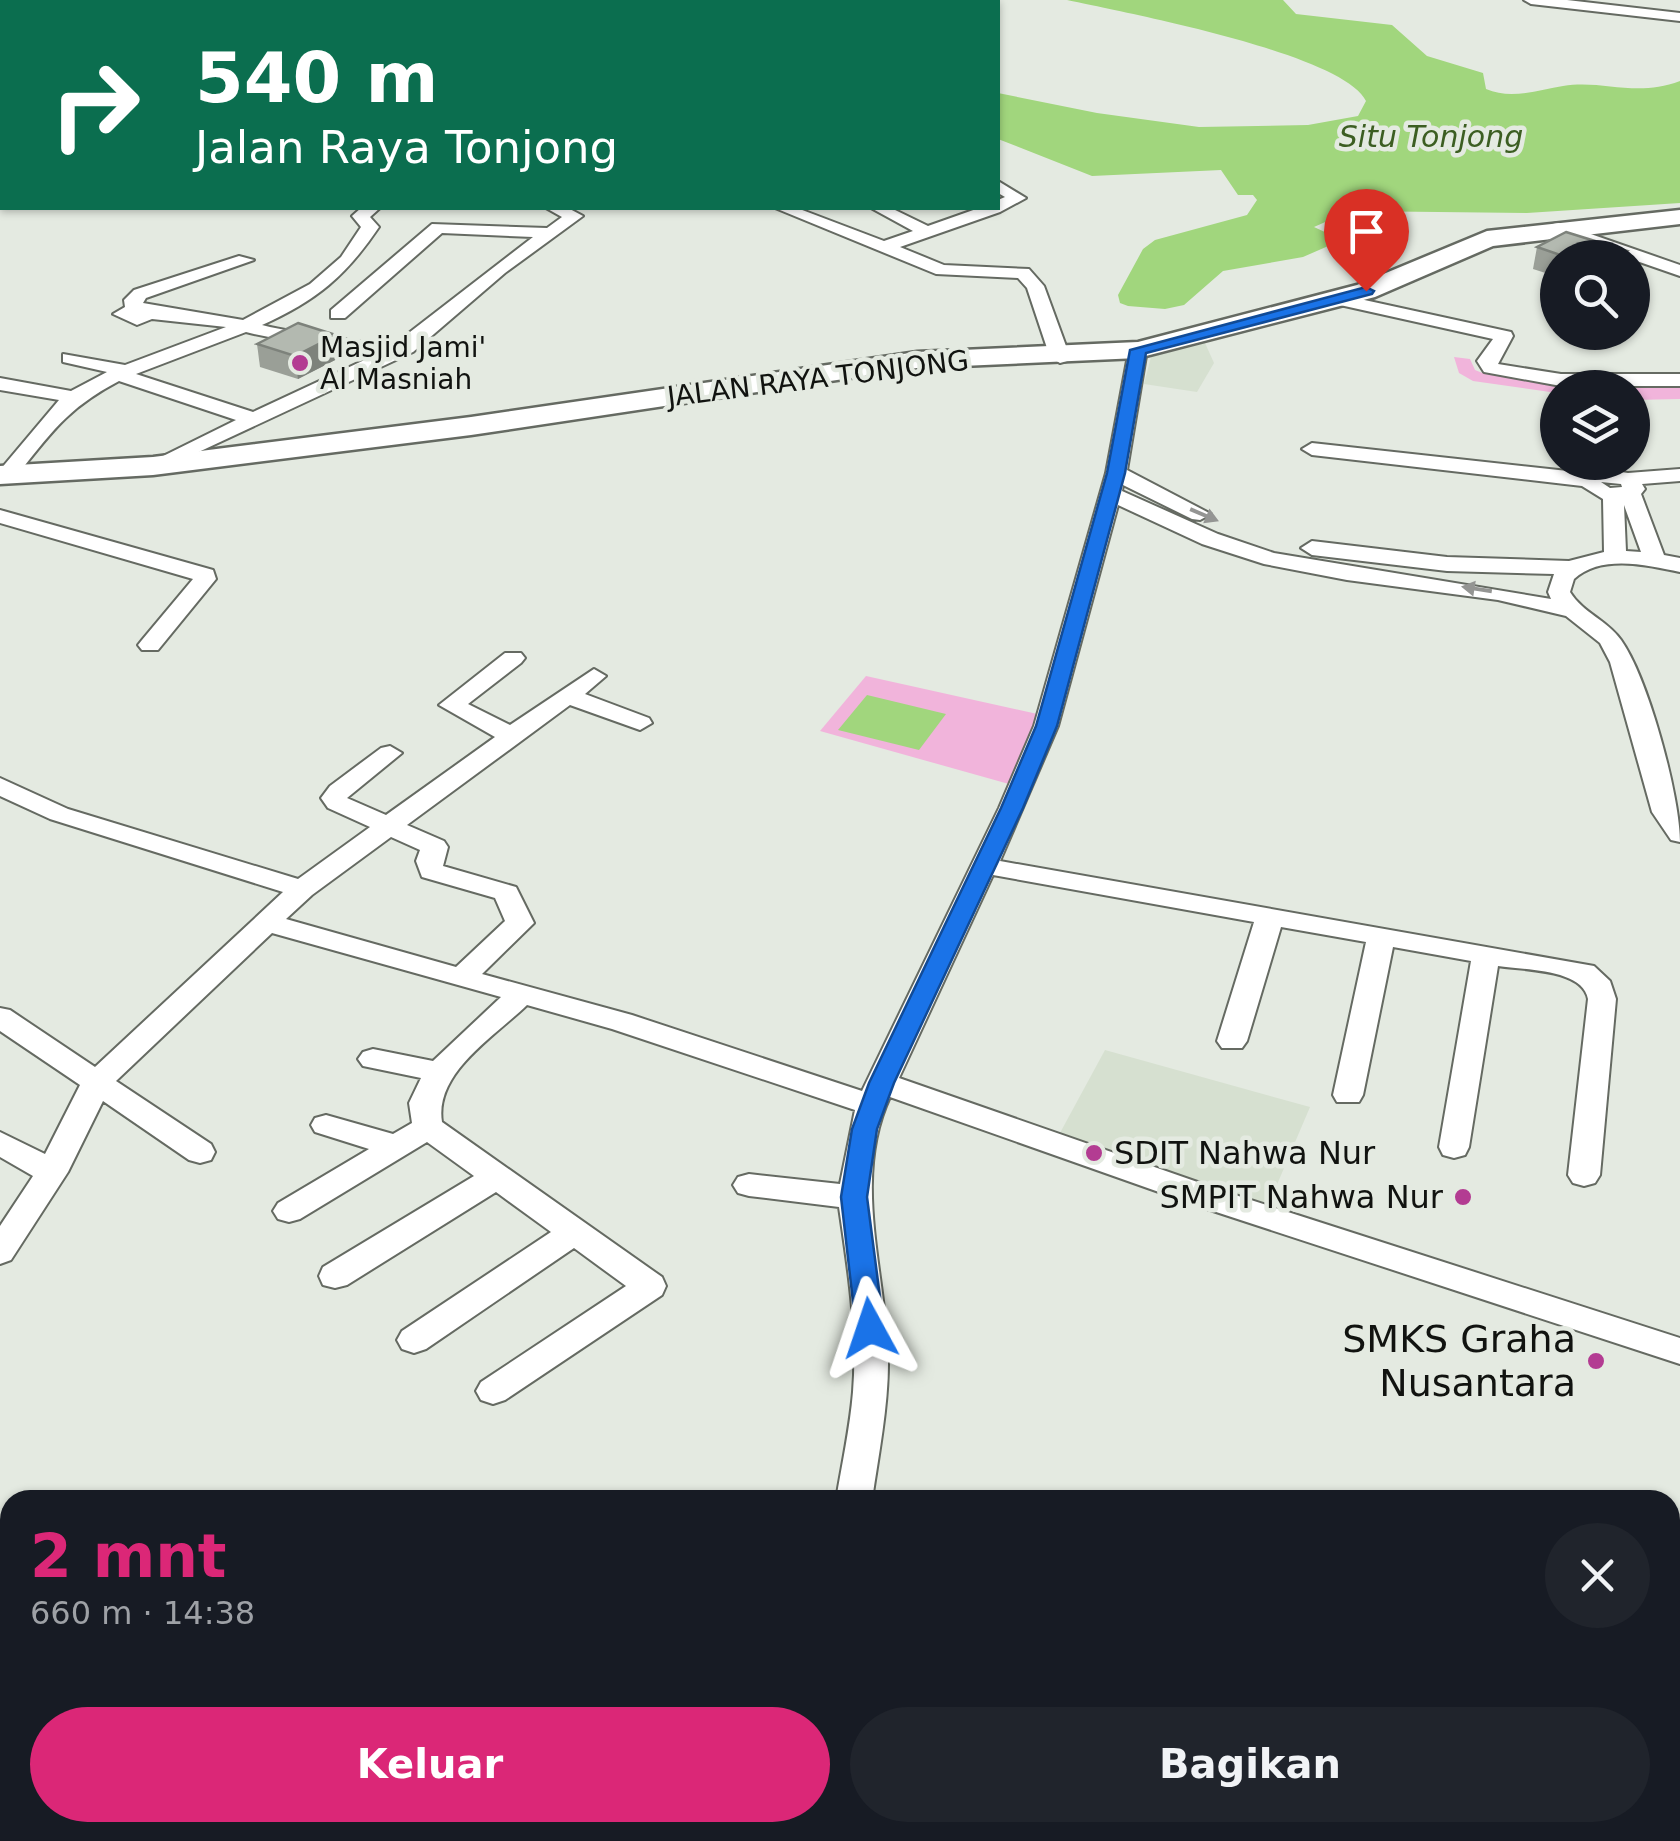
<!DOCTYPE html>
<html lang="id">
<head>
<meta charset="utf-8">
<style>
	body { margin:0; font-family:"DejaVu Sans",sans-serif; background:#20242c; color:#f1f3f6; height:100vh; display:flex; flex-direction:column; font-size:38px; white-space:nowrap }
	* { box-sizing:border-box; margin:0 }
	p { font-size:32px; color:#9ea1a6 }
	.icon { flex:none; width:55px; height:55px; fill:none; stroke:currentColor; stroke-width:2; stroke-linecap:round; stroke-linejoin:round }
	.map { position:relative; flex:1; overflow:hidden }
	.drawer { position:absolute; left:0px; top:1490px; width:1680px; height:352px; display:flex; flex-direction:column; background:#171b24; border-radius:30px 30px 0 0; box-shadow:0 2px 8px #0004 }
	.drawer>* { flex:none }
	.banner { position:absolute; left:0px; top:0px; width:1000px; height:210px; box-shadow:0 2px 8px #0004; background:#0b6e4f; color:#fff; overflow:hidden }
	.fabs { position:absolute; left:1540px; top:240px; display:grid; gap:20px }
	.fabs a { display:grid; place-items:center; width:110px; height:110px; border-radius:50%; background:#171b24; box-shadow:0 2px 8px #0004; font-size:50px }
	.pin { position:absolute; display:grid; place-items:center; width:85px; height:85px; color:#fff; margin:-102px -42px; border-radius:50% 50% 50% 0; rotate:-45deg; box-shadow:0 0 10px #0007 }
	.pin .icon { rotate:45deg }
	.me { position:absolute; width:110px; margin:-55px; rotate:355deg; stroke-linejoin:round; filter:drop-shadow(0 0 8px #0008) }
	.turn { display:flex; align-items:center; gap:35px; height:210px; padding:0 30px; font-size:45px }
	.turn .icon { width:130px; height:130px; stroke-width:2.5 }
	.turn b { display:block; font-size:70px; line-height:85px }
	.round { display:grid; place-items:center; flex:none; width:105px; height:105px; border-radius:52px; background:#20242c }
	.headline { display:flex; align-items:center; justify-content:space-between; height:170px; padding:0 30px }
	h1 { font-size:60px; font-weight:600; line-height:75px; color:#db2777 }
	.button { display:flex; gap:20px; margin-top:auto; padding:20px 30px }
	.button a { flex:1; height:115px; border-radius:60px; background:#db2777; color:#fff; font-size:40px; font-weight:600; line-height:115px; text-align:center }
	.button a+a { background:#20242c; color:#f1f3f6 }
	.map>svg:first-child { display:block }
</style>
</head>
<body>
<div class="map">
<svg width="1680" height="1841" viewBox="0 0 1680 1841">
	<rect width="100%" height="100%" fill="#e4eae1"/>
	<!-- built -->
	<g fill="#d6e0d0">
		<polygon points="1205,343 1214,363 1197,392 1144,384 1151,357"/>
		<polygon points="1105,1050 1310,1107 1267,1208 1054,1144"/>
	</g>
	<!-- green -->
	<g fill="#f1b4db">
		<polygon points="1454,357 1470,359 1475,370 1485,374 1575,386 1680,385 1680,399 1633,400 1632,388 1558,388 1557,393 1473,381 1459,373"/>
		<polygon points="866,676 1042,715 1016,786 820,731"/>
	</g>
	<!-- water -->
	<g fill="#a1d67d">
		<path d="M 1067,0 L 1283,0 L 1296,14 L 1392,25 L 1427,56 L 1483,73 L 1486,89 C 1511,100 1538,90 1563,86 C 1602,79 1635,98 1680,81 L 1680,203 L 1527,213 L 1350,211 L 1314,227 L 1342,240 L 1303,257 L 1223,271 L 1184,305 L 1165,309 L 1128,306 L 1120,303 L 1118,295 L 1143,249 L 1155,240 L 1247,215 L 1257,200 L 1253,195 L 1238,195 L 1221,170 L 1092,176 L 998,139 L 998,93 L 1097,113 L 1199,127 L 1308,125 L 1358,116 L 1366,101 C 1343,53 1122,12 1067,0 Z"/>
		<polygon points="867,695 946,714 919,750 838,730"/>
	</g>
	<g fill="none" stroke-linecap="round" stroke-linejoin="round">
		<defs>
			<g id="street">
				<polygon points="14,0 32,0 34,2 16,2"/>
				<polygon points="675,0 677,2 652,1 653,0"/>
				<polygon points="1524,0 1567,0 1680,13 1680,21 1531,4"/>
				<polygon points="998,181 1026,198 1000,212 900,247 944,265 1029,269 1044,286 1070,357 1067,361 1060,363 1050,357 1027,288 1018,278 936,274 775,208 797,208 884,241 913,231 871,208 891,208 928,226 979,208 998,208 998,200 1005,197 998,193"/>
				<path d="M 361,208 L 380,208 L 370,217 L 379,227 C 346,276 316,301 262,325 C 304,336 347,335 388,349 L 533,237 L 442,233 L 345,318 L 331,318 L 331,310 L 432,224 L 547,228 L 562,217 L 546,208 L 568,208 L 583,216 L 505,273 L 413,352 L 160,470 L 146,470 L 143,466 L 236,420 L 119,381 C 66,409 51,433 14,479 L 0,480 L 0,470 L 59,400 L 0,390 L 0,378 L 71,391 L 107,372 L 63,362 L 63,354 L 125,365 L 226,327 L 152,319 L 137,325 L 113,314 L 125,307 L 124,300 L 134,290 L 239,256 L 254,260 L 146,298 L 143,303 L 243,320 L 310,284 L 341,257 L 361,227 L 352,216 ZM 246,332 C 288,343 333,343 373,356 L 253,412 L 136,374 Z"/>
				<polygon points="1559,223 1680,265 1680,276 1553,232 1553,224"/>
				<polygon points="1337,294 1511,332 1513,336 1498,364 1561,374 1680,374 1680,386 1561,386 1484,372 1477,361 1493,339 1331,303 1328,299"/>
				<path d="M 1138,344 L 1147,350 L 1127,470 L 1211,514 L 1200,520 L 1192,519 L 1123,485 L 1122,491 L 1218,534 L 1274,553 L 1551,599 L 1548,592 L 1554,574 L 1447,571 L 1312,555 L 1301,548 L 1312,541 L 1447,557 L 1569,561 L 1604,552 L 1603,499 L 1582,486 L 1312,455 L 1302,449 L 1312,443 L 1586,473 L 1600,469 L 1628,473 L 1680,469 L 1680,481 L 1642,484 L 1645,489 L 1641,494 L 1664,555 L 1680,558 L 1680,572 C 1647,565 1601,554 1574,579 L 1570,592 C 1583,613 1607,620 1621,640 C 1648,678 1680,796 1680,842 L 1671,840 L 1652,812 L 1610,662 L 1600,643 L 1566,616 L 1498,600 L 1347,580 L 1264,564 L 1202,544 L 1118,505 L 1058,726 L 1000,861 L 1594,966 L 1610,981 L 1616,999 L 1600,1175 L 1595,1183 L 1584,1186 L 1573,1183 L 1568,1175 L 1588,999 C 1583,969 1523,970 1498,966 L 1469,1147 L 1465,1155 L 1454,1158 L 1443,1155 L 1439,1147 L 1471,961 L 1393,947 L 1363,1095 L 1359,1102 L 1337,1102 L 1333,1095 L 1366,942 L 1281,927 L 1247,1041 L 1242,1048 L 1222,1048 L 1217,1041 L 1254,922 L 993,875 L 899,1078 L 1229,1193 L 1680,1338 L 1680,1364 L 1207,1209 L 890,1097 C 852,1178 885,1270 888,1355 C 889,1403 879,1452 872,1500 L 836,1500 C 842,1464 850,1428 853,1392 C 858,1330 848,1268 839,1207 L 749,1196 L 738,1193 L 733,1185 L 738,1177 L 749,1174 L 840,1184 L 855,1110 L 612,1029 L 527,1005 C 495,1036 434,1073 442,1122 L 662,1277 L 666,1286 L 662,1295 L 505,1400 L 493,1404 L 481,1400 L 476,1391 L 481,1382 L 626,1286 L 574,1248 L 426,1349 L 414,1353 L 402,1349 L 397,1340 L 402,1331 L 551,1232 L 496,1192 L 347,1285 L 335,1288 L 323,1285 L 319,1276 L 323,1267 L 474,1176 L 427,1142 L 300,1219 L 289,1222 L 278,1219 L 273,1211 L 278,1203 L 369,1149 L 315,1132 L 311,1125 L 315,1118 L 326,1115 L 393,1134 L 412,1123 L 409,1103 L 421,1078 L 363,1066 L 358,1059 L 363,1052 L 373,1049 L 433,1061 L 501,997 L 272,933 L 116,1081 L 211,1144 L 215,1152 L 211,1160 L 200,1163 L 189,1160 L 103,1101 L 68,1172 L 11,1260 L 0,1264 L 0,1226 L 33,1176 L 0,1157 L 0,1132 L 45,1154 L 80,1085 L 0,1031 L 0,1008 L 10,1010 L 95,1067 L 283,892 L 50,819 L 0,796 L 0,778 L 68,809 L 298,879 L 370,827 L 328,808 L 321,798 L 330,786 L 381,748 L 390,746 L 402,753 L 347,798 L 386,815 L 495,737 L 439,705 L 505,653 L 521,653 L 525,658 L 521,663 L 468,704 L 510,725 L 594,669 L 606,676 L 585,694 L 649,718 L 652,723 L 640,730 L 570,705 L 407,825 L 444,841 L 448,847 L 443,866 L 516,887 L 534,923 L 482,974 L 632,1015 L 862,1091 L 999,808 L 1034,726 L 1106,473 L 1129,350 ZM 1601,482 L 1621,484 L 1622,487 L 1610,488 ZM 1624,505 L 1641,552 L 1626,551 ZM 391,837 L 420,850 L 416,861 L 422,877 L 495,898 L 505,921 L 456,967 L 286,919 L 312,895 Z"/>
				<polygon points="0,510 213,570 216,579 158,650 142,650 138,645 142,640 193,579 0,523"/>
				<polygon points="611,1832 652,1832 650,1841 608,1841"/>
				<polygon points="1024,1832 1065,1832 1062,1841 1020,1841"/>
				<polygon points="1105,1832 1156,1832 1160,1841 1108,1841"/>
			</g>
			<polygon id="secondary" points="1680,210 1680,224 1493,246 1375,297 1138,358 917,368 471,435 153,475 0,484 0,466 153,457 471,417 917,352 1138,342 1357,285 1487,231"/>
		</defs>
		<!-- street casing -->
		<use href="#street" stroke="#656a62" stroke-width="4"/>
		<!-- secondary casing -->
		<use href="#secondary" stroke="#656a62" stroke-width="5"/>
		<!-- street -->
		<use href="#street" fill="#fff" fill-rule="evenodd"/>
		<!-- secondary -->
		<use href="#secondary" fill="#fff" fill-rule="evenodd"/>
	</g>
	<!-- wall -->
	<g fill="#9a9f97">
		<polygon points="1537,247 1627,251 1626,258 1558,258 1558,277 1533,269"/>
		<polygon points="336,335 339,358 298,379 260,367 257,344"/>
	</g>
	<!-- shaded-wall -->
	<polygon fill="#7d827b" points="336,335 339,358 298,379 295,356"/>
	<!-- building -->
	<g fill="#b3b9b0" stroke="#7d827b" stroke-width="2.5">
		<polygon points="1566,232 1627,251 1616,258 1569,258 1537,247"/>
		<polygon points="298,323 336,335 295,356 257,344"/>
	</g>
	<!-- one-way arrows -->
	<defs><path id="oneway-solid" d="M-6-.8H1V-3.2L6.5 0L1 3.2V.8H-6Z" transform="scale(2.5)"/></defs>
	<g fill="#949593">
		<use href="#oneway-solid" transform="translate(1204 515) rotate(23)"/>
		<use href="#oneway-solid" transform="translate(1477 589) rotate(-171)"/>
	</g>
	<!-- route -->
	<polygon fill="#1a73e8" stroke="#114b97" stroke-width="2.5" points="1366,287 1374,291 1372,294 1146,353 1125,473 1057,726 1023,808 894,1083 877,1129 867,1197 884,1328 880,1335 870,1338 860,1335 856,1328 841,1197 852,1129 869,1083 1001,808 1036,726 1107,473 1130,350"/>
	<!-- markers -->
	<g fill="#b33c92" stroke="#e4eae1" stroke-width="4">
		<circle cx="300" cy="363" r="10"/>
		<circle cx="1094" cy="1153" r="10"/>
		<circle cx="1463" cy="1197" r="10"/>
		<circle cx="1596" cy="1361" r="10"/>
	</g>
	<g text-anchor="middle" stroke-width="9" stroke-linejoin="round" paint-order="stroke">
		<!-- far-poi labels -->
		<g font-size="28" fill="#111310" stroke="#e4eae1" text-anchor="start">
			<text x="320" y="357">Masjid Jami'<tspan x="320" dy="32">Al Masniah</tspan></text>
		</g>
		<!-- far-street labels -->
		<g font-size="28" fill="#111310" stroke="#e4eae1">
			<text transform="translate(818 378) rotate(-7)" y="10">JALAN RAYA TONJONG</text>
		</g>
		<!-- far-water labels -->
		<g font-size="30" font-style="italic" fill="#3c5e22" stroke="#e4eae1">
			<text x="1431" y="147">Situ Tonjong</text>
		</g>
		<!-- poi labels -->
		<g font-size="32" fill="#111310" stroke="#e4eae1" text-anchor="start">
			<text x="1114" y="1164">SDIT Nahwa Nur</text>
			<text x="1443" y="1208" text-anchor="end">SMPIT Nahwa Nur</text>
		</g>
		<!-- near-poi labels -->
		<g font-size="38" fill="#111310" stroke="#e4eae1" text-anchor="end">
			<text x="1576" y="1352">SMKS Graha<tspan x="1576" dy="44">Nusantara</tspan></text>
		</g>
	</g>
</svg>
<div class="fabs">
<a><svg class="icon" aria-label="search" viewBox="0 0 24 24"><circle cx="10" cy="10" r="6"/><path d="M15 15l6 6"/></svg></a>
<a><svg class="icon" aria-label="layers" viewBox="0 0 24 24"><path d="M12 4l9 5-9 5-9-5zM3 14l9 5 9-5"/></svg></a>
</div>
<div class="pin" style="left:1366px;top:291px;background:#d93025"><svg class="icon" aria-label="arrive" viewBox="0 0 24 24"><path d="M6 21V4h12l-3 4 3 4H6"/></svg></div>
<svg class="me" style="left:870px;top:1328px" viewBox="-20 -20 40 40"><path d="M0-17L14 15 0 8-14 15z" fill="#1a73e8" stroke="#fff" stroke-width="4"/></svg>
<div class="banner">
<div class="turn"><svg class="icon" aria-label="right" viewBox="0 0 24 24"><path d="M7 20v-9h11M14 6l5 5-5 5"/></svg><div><b>540 m</b>Jalan Raya Tonjong</div></div>
</div>
<section class="drawer">
<div class="headline"><div><h1>2 mnt</h1><p>660 m · 14:38</p></div><a class="round"><svg class="icon" aria-label="close" viewBox="0 0 24 24"><path d="M6 6l12 12M18 6L6 18"/></svg></a></div>
<div class="button"><a>Keluar</a><a>Bagikan</a></div>
</section>
</div>
</body>
</html>
